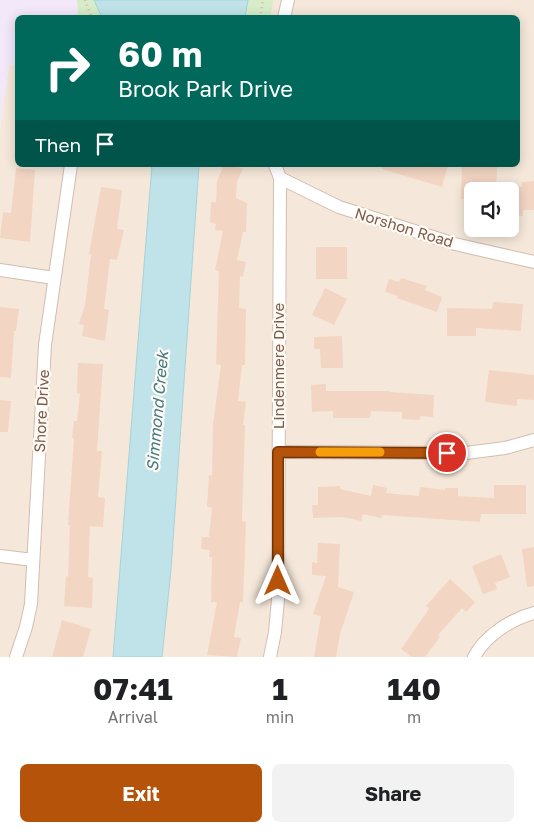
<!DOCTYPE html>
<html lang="en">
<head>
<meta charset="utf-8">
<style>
	body { margin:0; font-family:"Golos Text",sans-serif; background:#f2f2f2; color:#202124; height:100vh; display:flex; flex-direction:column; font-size:19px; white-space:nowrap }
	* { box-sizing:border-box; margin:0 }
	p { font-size:16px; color:#757577 }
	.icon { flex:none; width:28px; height:28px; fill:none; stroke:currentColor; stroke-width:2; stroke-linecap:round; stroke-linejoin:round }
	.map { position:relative; height:657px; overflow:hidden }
	.details { display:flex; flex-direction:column; background:#fff; flex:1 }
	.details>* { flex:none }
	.banner { position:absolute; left:15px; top:15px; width:505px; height:152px; border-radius:8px; box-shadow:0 2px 12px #0003; background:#00695c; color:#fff; overflow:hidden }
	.tools { position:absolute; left:464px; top:182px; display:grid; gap:10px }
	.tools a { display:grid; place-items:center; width:55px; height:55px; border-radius:8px; background:#fff; box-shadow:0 2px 12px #0003; font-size:25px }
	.pin { position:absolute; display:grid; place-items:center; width:42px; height:42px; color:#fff; margin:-21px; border:2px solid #fff; border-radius:50%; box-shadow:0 1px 5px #0007 }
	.me { position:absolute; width:55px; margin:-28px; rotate:0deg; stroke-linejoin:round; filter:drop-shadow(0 0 4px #0008) }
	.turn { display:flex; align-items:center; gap:18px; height:105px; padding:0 20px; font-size:22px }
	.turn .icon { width:65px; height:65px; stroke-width:2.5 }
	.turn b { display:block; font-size:35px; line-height:42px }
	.then { display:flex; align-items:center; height:48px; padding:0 20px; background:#0003; gap:10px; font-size:19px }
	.eta { display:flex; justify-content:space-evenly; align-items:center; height:85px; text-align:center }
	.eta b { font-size:30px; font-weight:700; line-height:35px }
	.primary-button { display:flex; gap:10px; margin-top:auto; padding:10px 20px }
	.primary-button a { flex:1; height:58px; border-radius:8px; background:#b45309; color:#fff; font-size:20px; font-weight:700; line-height:58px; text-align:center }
	.primary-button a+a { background:#f2f2f2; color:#202124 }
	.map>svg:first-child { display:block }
</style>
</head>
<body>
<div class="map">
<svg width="534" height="657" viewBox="0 0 534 657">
	<rect width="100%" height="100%" fill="#fdf6ec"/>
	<!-- residential -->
	<g fill="#f5e8da" fill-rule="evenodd">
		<path d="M 274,0 L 534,0 L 534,657 L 162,657 L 171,570 L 199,165 L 518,165 L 518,18 L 270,17 ZM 472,191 L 510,191 L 510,229 L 472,229 Z"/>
		<polygon points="9,64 17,66 18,165 164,165 115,657 0,657 0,129"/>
	</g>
	<!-- education -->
	<polygon fill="#f3e8fa" points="0,0 77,0 78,17 18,18 17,66 9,64 0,129"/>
	<!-- green -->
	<polygon fill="#d8ecc9" points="77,0 274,0 270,18 78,17"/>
	<!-- water -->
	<g fill="#bfe3e8" stroke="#a5d3da">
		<polygon points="94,0 248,0 245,17 102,18"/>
		<polygon points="152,165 199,165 171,570 162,657 113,657"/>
	</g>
	<!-- building -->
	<g fill="#f3d5c3">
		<polygon points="224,165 233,165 243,169 237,181 236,198 247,203 246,232 243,232 237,260 246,262 243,277 240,276 239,308 246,309 245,365 242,365 238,401 246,402 243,425 245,425 242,521 246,522 243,602 240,602 234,637 241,638 237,657 207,655 217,602 211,602 212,557 209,557 210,550 201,549 202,537 209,537 212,507 207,507 209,475 212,476 213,424 221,365 216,364 219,271 215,270 223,231 215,230 216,224 210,222 211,202 216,202 217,181"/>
		<polygon points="383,165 448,165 442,187 382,169"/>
		<polygon points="462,165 497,167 496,191 472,191 472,200 461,199"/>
		<polygon points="16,168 35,170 30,242 0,238 3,212 11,213"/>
		<polygon points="534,181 534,210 523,210 523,216 510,215 510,186 522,187 522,182"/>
		<polygon points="101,187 122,190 117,229 124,230 117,260 110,259 104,309 109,310 105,341 82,336 84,325 79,324 85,305 91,255 89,254"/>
		<rect x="316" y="247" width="31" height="32"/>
		<polygon points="401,278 427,286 425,290 442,297 437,312 397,298 398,296 385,292 389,279 399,282"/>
		<polygon points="325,288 347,299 334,325 312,315"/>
		<polygon points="493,302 523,304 521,331 476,328 476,336 447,336 447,308 492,309"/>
		<polygon points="0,307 19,309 16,331 14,331 11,378 0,377"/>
		<polygon points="342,336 343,368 321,368 320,349 314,349 314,337"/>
		<polygon points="78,363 103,364 97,451 102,451 98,497 105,498 103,527 90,526 88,577 93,578 92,608 64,606 66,576 68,577 70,525 68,525 74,438 72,438 74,421 77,421 80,394 77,393"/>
		<polygon points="489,370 534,375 534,400 517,399 517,406 485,402"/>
		<polygon points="326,384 326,391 389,391 389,392 434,395 433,417 420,416 420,420 402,419 402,412 371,411 370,418 333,418 333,411 312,412 311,385"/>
		<polygon points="0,400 11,401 8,432 0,432"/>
		<polygon points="373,485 387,488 386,493 419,496 420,487 445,490 445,488 458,488 458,496 494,498 494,485 526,485 526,514 481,514 480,522 382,515 381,518 363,514 361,521 343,517 313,518 312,505 318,505 318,487 340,486 340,489 371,496"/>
		<polygon points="318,543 340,544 338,587 354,592 340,634 336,657 314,657 321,616 313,614 326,576 312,575 312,562 317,563"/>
		<polygon points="534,547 534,586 527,587 522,549"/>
		<polygon points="501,554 510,577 495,583 497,589 483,594 472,566"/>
		<polygon points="450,579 475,602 466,612 462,608 438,635 440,637 425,657 412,657 401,649 429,609 426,606"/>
		<polygon points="62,620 91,629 83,657 52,657"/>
	</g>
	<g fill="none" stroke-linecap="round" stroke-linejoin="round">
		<defs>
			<g id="minor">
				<polyline points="284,18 288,0"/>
				<polyline points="280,178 339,207 455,244 534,262"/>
				<polyline points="0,270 54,278"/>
				<polyline points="279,452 466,453 505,448 534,440"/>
				<polyline points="0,556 33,560"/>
				<polyline points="16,657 26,627 31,604 45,345 71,165"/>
				<polyline points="270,657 275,632 278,600 280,178 275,165"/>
				<path d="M 474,657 C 485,636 511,619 534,613"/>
			</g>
		</defs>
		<!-- minor casing -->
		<use href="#minor" stroke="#d1beb0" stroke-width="14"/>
		<!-- path -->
		<g stroke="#d9b8a5" stroke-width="2.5" stroke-dasharray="1 4" stroke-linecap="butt">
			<polyline points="85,0 92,18"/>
			<polyline points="260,18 263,0"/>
		</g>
		<!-- minor -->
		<use href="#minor" stroke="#fff" stroke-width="12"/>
	</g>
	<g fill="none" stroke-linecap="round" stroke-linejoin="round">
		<defs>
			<polyline id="route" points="278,581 278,452 447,453"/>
		</defs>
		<!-- route casing -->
		<use href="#route" stroke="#753606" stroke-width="12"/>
		<!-- route -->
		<use href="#route" stroke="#b45309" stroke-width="9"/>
		<!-- slow -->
		<polyline stroke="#f59e0b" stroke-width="9" points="320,452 380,452"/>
	</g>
	<g text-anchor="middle" stroke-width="4.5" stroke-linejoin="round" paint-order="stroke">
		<!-- street labels -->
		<g font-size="15" fill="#7a5c4d" stroke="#fffaf3">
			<text transform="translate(404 228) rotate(17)" y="5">Norshon Road</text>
			<text transform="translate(279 366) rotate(-90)" y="5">Lindenmere Drive</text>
			<text transform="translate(42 411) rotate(-87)" y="5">Shore Drive</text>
		</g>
		<!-- water labels -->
		<g font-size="16" font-style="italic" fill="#437c86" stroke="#fffaf3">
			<text transform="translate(157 411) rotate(-85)" y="6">Simmond Creek</text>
		</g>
	</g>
</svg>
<div class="tools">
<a><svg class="icon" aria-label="sound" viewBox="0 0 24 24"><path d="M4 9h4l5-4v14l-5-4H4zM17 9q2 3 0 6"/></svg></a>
</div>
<div class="pin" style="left:447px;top:453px;background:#d93025"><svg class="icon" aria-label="arrive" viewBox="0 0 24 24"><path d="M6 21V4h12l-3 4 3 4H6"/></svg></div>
<svg class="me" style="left:278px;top:581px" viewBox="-20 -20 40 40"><path d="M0-17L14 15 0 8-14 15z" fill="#b45309" stroke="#fff" stroke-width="4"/></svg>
<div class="banner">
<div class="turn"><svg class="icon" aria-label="right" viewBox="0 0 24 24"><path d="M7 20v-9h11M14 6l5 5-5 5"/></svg><div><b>60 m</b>Brook Park Drive</div></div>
<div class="then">Then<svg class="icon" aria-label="arrive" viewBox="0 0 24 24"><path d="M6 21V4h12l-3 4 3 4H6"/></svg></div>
</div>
</div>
<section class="details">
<div class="eta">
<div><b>07:41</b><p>Arrival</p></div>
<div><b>1</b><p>min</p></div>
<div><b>140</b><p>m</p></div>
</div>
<div class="primary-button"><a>Exit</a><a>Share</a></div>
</section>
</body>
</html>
